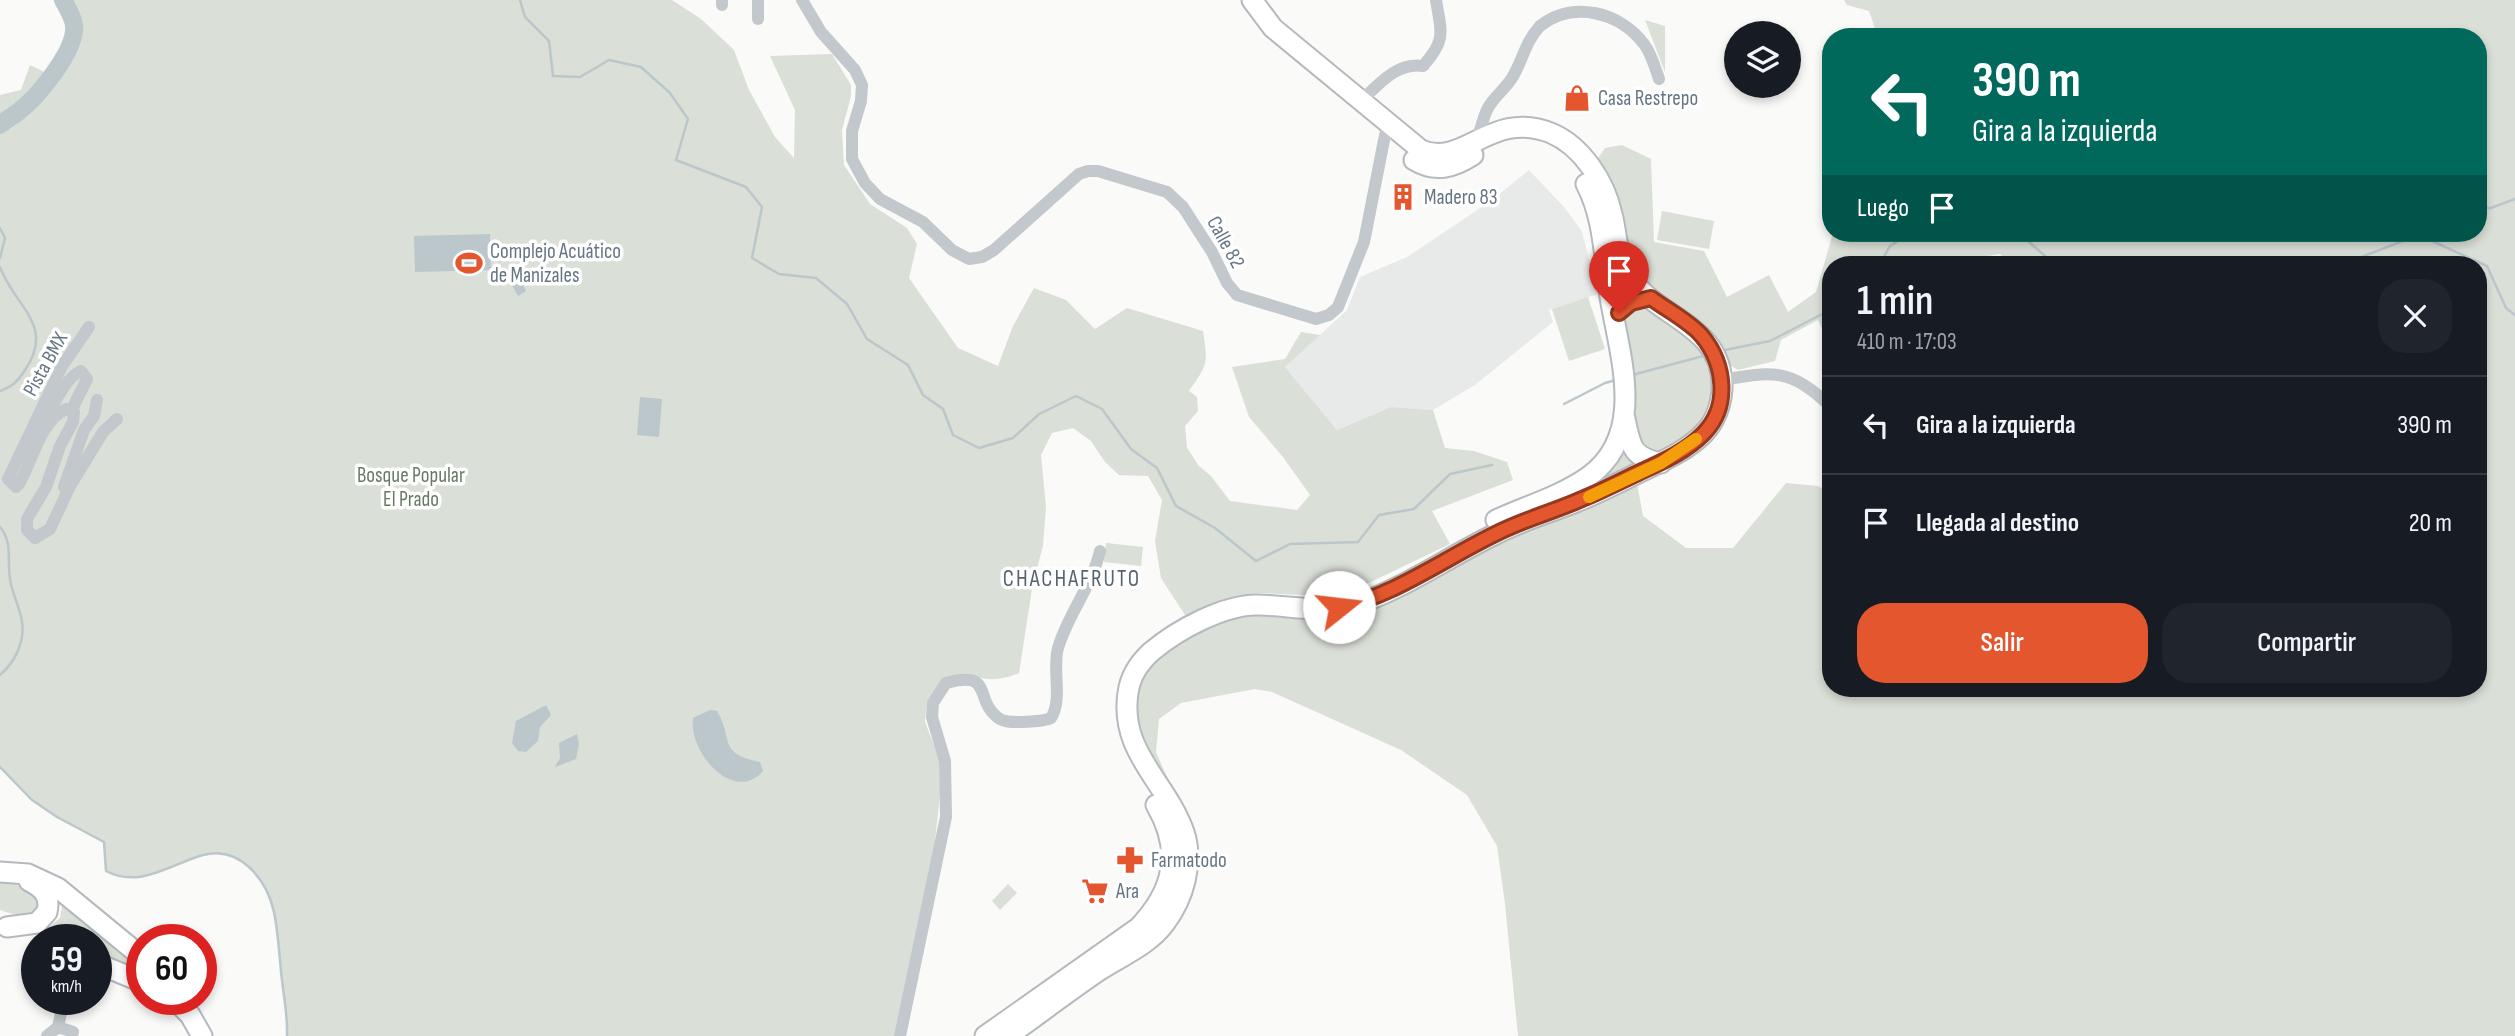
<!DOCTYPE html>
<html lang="es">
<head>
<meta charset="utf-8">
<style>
	body { margin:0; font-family:"Sofia Sans Condensed",sans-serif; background:#20242c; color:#f1f3f6; height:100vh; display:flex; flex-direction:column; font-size:26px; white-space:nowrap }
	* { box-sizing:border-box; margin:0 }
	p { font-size:23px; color:#9ea1a6 }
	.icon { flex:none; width:38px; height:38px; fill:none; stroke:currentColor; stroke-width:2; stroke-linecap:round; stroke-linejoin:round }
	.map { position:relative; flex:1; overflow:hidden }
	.side { position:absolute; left:1822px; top:256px; width:665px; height:441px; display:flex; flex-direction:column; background:#171b24; border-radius:28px; box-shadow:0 4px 10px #0003 }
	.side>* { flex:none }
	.guide { position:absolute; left:1822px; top:28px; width:665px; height:214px; border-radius:28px; box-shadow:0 4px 10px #0003; background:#00695c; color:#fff; overflow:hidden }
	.fabs { position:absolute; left:1724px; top:21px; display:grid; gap:14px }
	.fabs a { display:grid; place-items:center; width:77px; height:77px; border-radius:50%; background:#171b24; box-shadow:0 4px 10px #0003; font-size:35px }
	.speed { position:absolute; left:21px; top:924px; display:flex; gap:14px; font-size:35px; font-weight:700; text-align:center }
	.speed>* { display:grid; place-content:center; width:91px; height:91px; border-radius:50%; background:#171b24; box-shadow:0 4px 10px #0003; line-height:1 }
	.speed small { font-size:18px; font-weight:400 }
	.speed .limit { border:10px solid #d22; background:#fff; color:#111 }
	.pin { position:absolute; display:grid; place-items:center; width:60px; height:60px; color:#fff; margin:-72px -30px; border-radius:50% 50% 50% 0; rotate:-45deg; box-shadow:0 0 7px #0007 }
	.pin .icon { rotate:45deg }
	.me { position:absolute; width:77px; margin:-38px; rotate:74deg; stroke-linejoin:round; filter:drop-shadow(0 0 5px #0008) }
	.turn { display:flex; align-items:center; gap:24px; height:147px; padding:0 35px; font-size:32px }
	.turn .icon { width:91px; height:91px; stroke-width:2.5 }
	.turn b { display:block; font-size:49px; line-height:60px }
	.then { display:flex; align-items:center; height:66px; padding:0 35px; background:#0003; gap:14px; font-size:26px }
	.round { display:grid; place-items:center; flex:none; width:74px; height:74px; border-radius:28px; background:#20242c }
	.overview { display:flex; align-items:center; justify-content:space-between; height:119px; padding:0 35px }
	h1 { font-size:42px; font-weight:600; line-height:52px }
	.button { display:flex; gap:14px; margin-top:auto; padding:14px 35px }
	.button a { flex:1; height:80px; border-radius:28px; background:#e4572e; color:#fff; font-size:28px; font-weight:600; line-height:80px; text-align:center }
	.button a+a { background:#20242c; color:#f1f3f6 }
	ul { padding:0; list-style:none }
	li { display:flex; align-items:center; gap:21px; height:98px; padding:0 35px; border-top:2px solid #363941 }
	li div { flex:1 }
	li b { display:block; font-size:26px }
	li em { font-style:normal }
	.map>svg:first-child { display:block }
</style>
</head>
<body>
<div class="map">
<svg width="2515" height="1036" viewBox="0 0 2515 1036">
	<rect width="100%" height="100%" fill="#fafaf8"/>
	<!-- built -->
	<polygon fill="#e8e9e9" points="1529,170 1565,208 1582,232 1598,294 1549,310 1553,322 1475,385 1433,410 1391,407 1337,430 1285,367 1347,310 1360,277 1407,257 1492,200"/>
	<!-- green -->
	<g fill="#dadfd7">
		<path d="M 63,0 L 672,0 L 701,19 L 734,50 L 749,90 L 775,137 L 794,158 L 795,110 L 770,56 L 832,54 L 851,85 L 851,96 L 842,130 L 844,165 L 870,204 L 907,228 L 917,244 L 909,278 L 958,348 L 998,366 L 1013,326 L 1034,288 L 1066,300 L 1095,329 L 1127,308 L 1203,331 C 1208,364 1208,364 1189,391 L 1197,397 L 1198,411 L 1185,426 L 1187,448 L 1199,466 L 1211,476 L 1230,501 L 1297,510 L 1310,495 L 1283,457 L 1249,417 L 1232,367 L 1285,359 L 1301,332 L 1320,335 L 1285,367 L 1337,430 L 1391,407 L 1433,410 L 1445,448 L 1474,451 L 1507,462 L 1513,480 L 1432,511 L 1450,544 L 1350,592 L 1323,596 L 1260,593 L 1239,595 L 1220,600 L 1187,618 L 1161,578 L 1155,541 L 1162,500 L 1148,476 L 1119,475 L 1105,462 L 1091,441 L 1073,428 L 1052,433 L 1041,455 L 1046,507 L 1043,545 L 1032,589 L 1019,673 C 999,682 984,680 964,674 L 927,703 L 925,722 L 939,758 L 940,795 L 933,859 L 894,1036 L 287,1036 C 288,1015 283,993 281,971 C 279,952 278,931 274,912 C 267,880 240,845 203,855 C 171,864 140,889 106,871 L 104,842 L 57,817 L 32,800 L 0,767 L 0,95 L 21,90 L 30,65 L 51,75 L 55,71 C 72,40 82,34 63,0 Z"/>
		<polygon points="1844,0 2515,0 2515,1036 1518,1036 1505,904 1497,846 1467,795 1401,750 1272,692 1255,689 1181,703 1159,719 1156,752 1174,793 1148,768 1126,706 1139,665 1222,611 1325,610 1494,534 1636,478 1643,516 1686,548 1733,548 1786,483 1818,486 1830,493 1830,688 2478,688 2478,264 2012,264 2000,254 1961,260 1959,264 1830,264 1830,342 1828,342 1818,320 1781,340 1775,361 1738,370 1728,364 1715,338 1647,283 1629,260 1596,161 1605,148 1622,145 1651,159 1654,242 1704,251 1727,297 1769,275 1788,312 1816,292 1833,233 2478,233 2478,37 1878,37 1869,11 1847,5"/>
		<polygon points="1645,20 1665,26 1665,72"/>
		<polygon points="1662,211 1714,221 1709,249 1657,240"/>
		<polygon points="1610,259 1640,295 1627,300 1617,310"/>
		<polygon points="1588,297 1605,349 1569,361 1552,309"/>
		<polygon points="1648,303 1701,341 1714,373 1716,392 1702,429 1655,458 1634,437 1622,319 1633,305"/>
		<polygon points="1624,437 1644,465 1555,500"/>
		<polygon points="1106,543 1143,547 1141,566 1104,562"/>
		<path d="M 0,881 C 15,883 32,889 39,902 L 36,912 C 21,917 14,915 0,910 Z"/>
		<polygon points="1008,884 1017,893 1000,910 992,901"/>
		<polygon points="59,897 142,964 142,976 96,957 96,940 56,940 34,931 48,928 60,918 62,907"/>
	</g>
	<!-- water -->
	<g fill="#bbc7cb">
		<polygon points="490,234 491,270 415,272 414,236"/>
		<polygon points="516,272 526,291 518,296 507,276"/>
		<polygon points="640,397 662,399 659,437 637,435"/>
		<polygon points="546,705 551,715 540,727 538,741 526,752 518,751 512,743 516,721"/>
		<path d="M 710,710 L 717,711 C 734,740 717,753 760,762 L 763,771 C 733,805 688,751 693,718 Z"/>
		<polygon points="577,734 579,744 576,759 555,767 560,758 559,743"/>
	</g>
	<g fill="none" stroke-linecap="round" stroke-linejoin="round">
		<!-- stream -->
		<g stroke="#bbc7cb" stroke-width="2.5">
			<polyline points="520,0 525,17 549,41 553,76 580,77 609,60 641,67 670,93 688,119 676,160 746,187 762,207 752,258 779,274 816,278 847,304 867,339 908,365 923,395 943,409 953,435 979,448 1013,438 1039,414 1076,396 1102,409 1131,449 1157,468 1176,506 1215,528 1256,561 1290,544 1358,542 1379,515 1414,509 1450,474 1492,465"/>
			<polyline points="2478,208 2491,208 2515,199"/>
			<polyline points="0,228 5,238 0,258"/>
			<polyline points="2019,233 2054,264"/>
			<polyline points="2421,236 2487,266 2506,308 2515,315"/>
			<polyline points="1880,264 1890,246 1912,233"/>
			<polyline points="2343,264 2424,233"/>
			<path d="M 0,267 C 14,306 56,325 25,370 C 18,381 12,387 0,391"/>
			<polyline points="1720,351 1770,341 1830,310"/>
			<polyline points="1632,375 1707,355"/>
			<polyline points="1564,404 1605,383 1616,380"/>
			<path d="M 0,527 C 13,542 7,561 10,579 C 12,594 20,607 22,622 C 25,642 15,662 0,675"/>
			<path d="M 0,767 L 32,800 L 57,817 L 104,842 L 106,871 C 140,889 171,864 203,855 C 240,845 267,880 274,912 C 278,931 279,952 281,971 C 283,993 288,1015 287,1036"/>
		</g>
		<!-- river -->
		<path stroke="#bbc7cb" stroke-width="18" d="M 0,125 C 5,120 12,117 18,112 C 37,98 77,50 74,25 C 73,17 67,7 63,0"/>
		<defs>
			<g id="primary">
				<path d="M 1414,160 C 1435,173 1453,168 1473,155"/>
				<path d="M 1625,419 C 1631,446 1631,457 1661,463"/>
				<path d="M 1496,520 C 1526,506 1561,496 1588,477 C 1646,436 1621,360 1611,303 C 1604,263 1605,220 1586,184"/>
				<path d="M 985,1036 L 1138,928 C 1174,891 1183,851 1156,805"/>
				<path d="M 1008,1036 C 1039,1014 1069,991 1100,970 C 1122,956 1150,944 1165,923 C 1184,898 1194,862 1184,832 C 1166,781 1119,752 1128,693 C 1130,677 1139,663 1151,652 C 1177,630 1226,603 1260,605 C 1293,606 1325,614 1357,604 C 1402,590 1450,556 1494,535 C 1520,521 1549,513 1576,502 C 1599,493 1620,482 1642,471 C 1663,461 1688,450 1704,433 C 1715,422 1721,405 1722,389 C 1724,321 1650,319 1625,269 C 1616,252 1617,232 1612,214 C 1605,182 1582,146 1551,133 C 1491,109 1464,168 1421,150 L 1273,28 L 1252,0"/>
			</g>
			<g id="trunk">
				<polyline points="0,872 28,874 58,888 142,957"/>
				<path d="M 7,927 L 37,923 L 47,912 C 51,895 42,888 29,881"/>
				<polyline points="96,963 142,982"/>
				<polyline points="174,999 190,1015 202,1036"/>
			</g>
		</defs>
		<!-- primary casing -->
		<use href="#primary" stroke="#b5babe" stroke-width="23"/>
		<!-- trunk casing -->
		<use href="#trunk" stroke="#b4b9bd" stroke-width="23"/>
		<!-- minor -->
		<g stroke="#c3c8cc" stroke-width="12">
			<polyline points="722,0 722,5"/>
			<polyline points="758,0 758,19"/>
			<polyline points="802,0 821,32 855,70 862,85 861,101 852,131 852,159 865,183 880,199 923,222 952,250 969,259 982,257 994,250 1079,174 1088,171 1098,171 1167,192 1183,207 1212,252 1227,283 1237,295 1316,319 1329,315 1338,307 1364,242 1385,135"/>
			<path d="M 1361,101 C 1379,84 1397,62 1423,66 C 1447,39 1441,32 1436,0"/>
			<path d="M 1477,139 C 1481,129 1483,117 1488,108 C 1494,97 1505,89 1512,78 C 1523,60 1525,42 1540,26 C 1573,0 1620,12 1644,44 C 1651,53 1655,67 1659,79"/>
			<path d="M 89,327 L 62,366 L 8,479 L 16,487 L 19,484 C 33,461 39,422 66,409 L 74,412 L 73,422 L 60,446 L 46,487 L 27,519 L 27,530 L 35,538 L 50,529 L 70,486 L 103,432 L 117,419"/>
			<path d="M 1722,380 C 1773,371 1790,368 1830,406"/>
			<path d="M 46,419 C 53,405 66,377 81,371 L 87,379 L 71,411"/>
			<polyline points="64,487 84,430 94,416 97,400"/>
			<polyline points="58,1027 73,1032"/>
			<polyline points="47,1036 58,1027 64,999"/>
			<path d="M 900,1036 L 946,817 L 945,761 L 932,717 L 933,703 L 946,683 C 994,670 974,699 997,717 C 1004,723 1014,722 1023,722 C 1033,721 1042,722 1051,718 C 1063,699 1052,670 1058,648 C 1068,614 1092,586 1100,551"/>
		</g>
		<!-- primary -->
		<use href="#primary" stroke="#fff" stroke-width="19"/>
		<!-- trunk -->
		<use href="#trunk" stroke="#fff" stroke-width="19"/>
	</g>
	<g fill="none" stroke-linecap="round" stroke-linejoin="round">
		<defs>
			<path id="route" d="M 1339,607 C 1395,597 1455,551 1508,528 C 1532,517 1558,510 1582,499 C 1602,491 1621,481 1640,472 C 1662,462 1687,451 1704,433 C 1730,406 1725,364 1702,336 C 1689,321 1667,310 1651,298 L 1631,303 L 1619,313"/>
		</defs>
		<!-- route casing -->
		<use href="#route" stroke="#94391e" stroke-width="18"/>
		<!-- route -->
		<use href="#route" stroke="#e4572e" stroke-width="12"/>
		<!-- slow -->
		<polyline stroke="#f59e0b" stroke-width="12" points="1589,497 1661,463 1696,439"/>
	</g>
	<!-- icons -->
	<defs>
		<symbol id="shop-bare" viewBox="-9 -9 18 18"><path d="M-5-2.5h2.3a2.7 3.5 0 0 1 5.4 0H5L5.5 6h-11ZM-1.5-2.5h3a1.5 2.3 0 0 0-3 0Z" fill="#e4572e" stroke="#fff" stroke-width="2.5" paint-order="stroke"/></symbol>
		<symbol id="building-bare" viewBox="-9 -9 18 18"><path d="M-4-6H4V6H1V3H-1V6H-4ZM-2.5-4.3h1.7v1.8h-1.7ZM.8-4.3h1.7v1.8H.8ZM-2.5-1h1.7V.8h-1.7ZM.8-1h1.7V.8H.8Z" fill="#e4572e" stroke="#fff" stroke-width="2.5" paint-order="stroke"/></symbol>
		<symbol id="stadium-bare" viewBox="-9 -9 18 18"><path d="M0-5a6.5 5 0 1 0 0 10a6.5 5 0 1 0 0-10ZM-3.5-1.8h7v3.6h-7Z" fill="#e4572e" stroke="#fff" stroke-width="2.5" paint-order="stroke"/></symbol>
		<symbol id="pharmacy-bare" viewBox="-9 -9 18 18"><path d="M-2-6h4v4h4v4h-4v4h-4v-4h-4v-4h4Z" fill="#e4572e" stroke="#fff" stroke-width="2.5" paint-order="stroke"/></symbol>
		<symbol id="supermarket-bare" viewBox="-9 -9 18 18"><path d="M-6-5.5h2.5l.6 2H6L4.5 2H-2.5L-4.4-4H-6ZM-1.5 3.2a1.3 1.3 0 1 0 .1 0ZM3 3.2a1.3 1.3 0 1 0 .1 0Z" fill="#e4572e" stroke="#fff" stroke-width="2.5" paint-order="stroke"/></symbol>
	</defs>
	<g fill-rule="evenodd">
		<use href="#shop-bare" x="1558" y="79" width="38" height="38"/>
		<use href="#building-bare" x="1384" y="178" width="38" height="38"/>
		<use href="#stadium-bare" x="450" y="244" width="38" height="38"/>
		<use href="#pharmacy-bare" x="1111" y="841" width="38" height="38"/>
		<use href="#supermarket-bare" x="1076" y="872" width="38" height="38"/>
	</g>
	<g text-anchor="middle" stroke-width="7" stroke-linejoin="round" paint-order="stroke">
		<!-- poi labels -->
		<g font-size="21" fill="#657683" stroke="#fff" text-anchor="start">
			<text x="1598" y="105">Casa Restrepo</text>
			<text x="1424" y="204">Madero 83</text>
			<text x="490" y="258">Complejo Acuático<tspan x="490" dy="24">de Manizales</tspan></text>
			<text x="1151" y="867">Farmatodo</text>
			<text x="1116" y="898">Ara</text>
		</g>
		<!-- street labels -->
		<g font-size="21" fill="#657683" stroke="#fff">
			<text transform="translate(1226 242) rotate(61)" y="7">Calle 82</text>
			<text transform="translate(45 364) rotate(-61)" y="7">Pista BMX</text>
		</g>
		<!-- park labels -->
		<g font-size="21" fill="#687a64" stroke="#fff">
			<text x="411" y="482">Bosque Popular<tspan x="411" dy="24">El Prado</tspan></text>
		</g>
		<!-- neighbourhood labels -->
		<g font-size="23" letter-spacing="2" fill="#57646e" stroke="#fff">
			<text x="1072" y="586">CHACHAFRUTO</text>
		</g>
	</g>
</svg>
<div class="fabs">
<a><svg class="icon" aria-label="layers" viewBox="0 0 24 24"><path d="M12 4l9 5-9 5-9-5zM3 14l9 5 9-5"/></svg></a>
</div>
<div class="speed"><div>59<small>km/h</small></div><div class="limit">60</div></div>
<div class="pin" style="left:1619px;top:313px;background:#d93025"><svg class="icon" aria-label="arrive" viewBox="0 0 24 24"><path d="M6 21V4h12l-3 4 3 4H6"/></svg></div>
<svg class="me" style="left:1339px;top:607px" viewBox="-20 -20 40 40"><circle r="19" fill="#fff"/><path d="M0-13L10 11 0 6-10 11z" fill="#e4572e"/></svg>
<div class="guide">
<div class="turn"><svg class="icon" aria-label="left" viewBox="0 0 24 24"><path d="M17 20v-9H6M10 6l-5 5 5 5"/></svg><div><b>390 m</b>Gira a la izquierda</div></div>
<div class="then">Luego<svg class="icon" aria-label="arrive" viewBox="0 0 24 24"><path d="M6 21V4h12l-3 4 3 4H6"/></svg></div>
</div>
<section class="side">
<div class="overview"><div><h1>1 min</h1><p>410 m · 17:03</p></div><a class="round"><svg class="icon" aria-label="close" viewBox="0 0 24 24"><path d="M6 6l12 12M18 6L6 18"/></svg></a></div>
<ul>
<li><svg class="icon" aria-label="left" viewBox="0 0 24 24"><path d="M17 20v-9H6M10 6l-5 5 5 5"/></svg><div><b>Gira a la izquierda</b></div><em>390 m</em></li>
<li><svg class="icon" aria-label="arrive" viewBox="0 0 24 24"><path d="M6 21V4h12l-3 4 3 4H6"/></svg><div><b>Llegada al destino</b></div><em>20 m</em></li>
</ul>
<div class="button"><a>Salir</a><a>Compartir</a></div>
</section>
</div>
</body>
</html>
